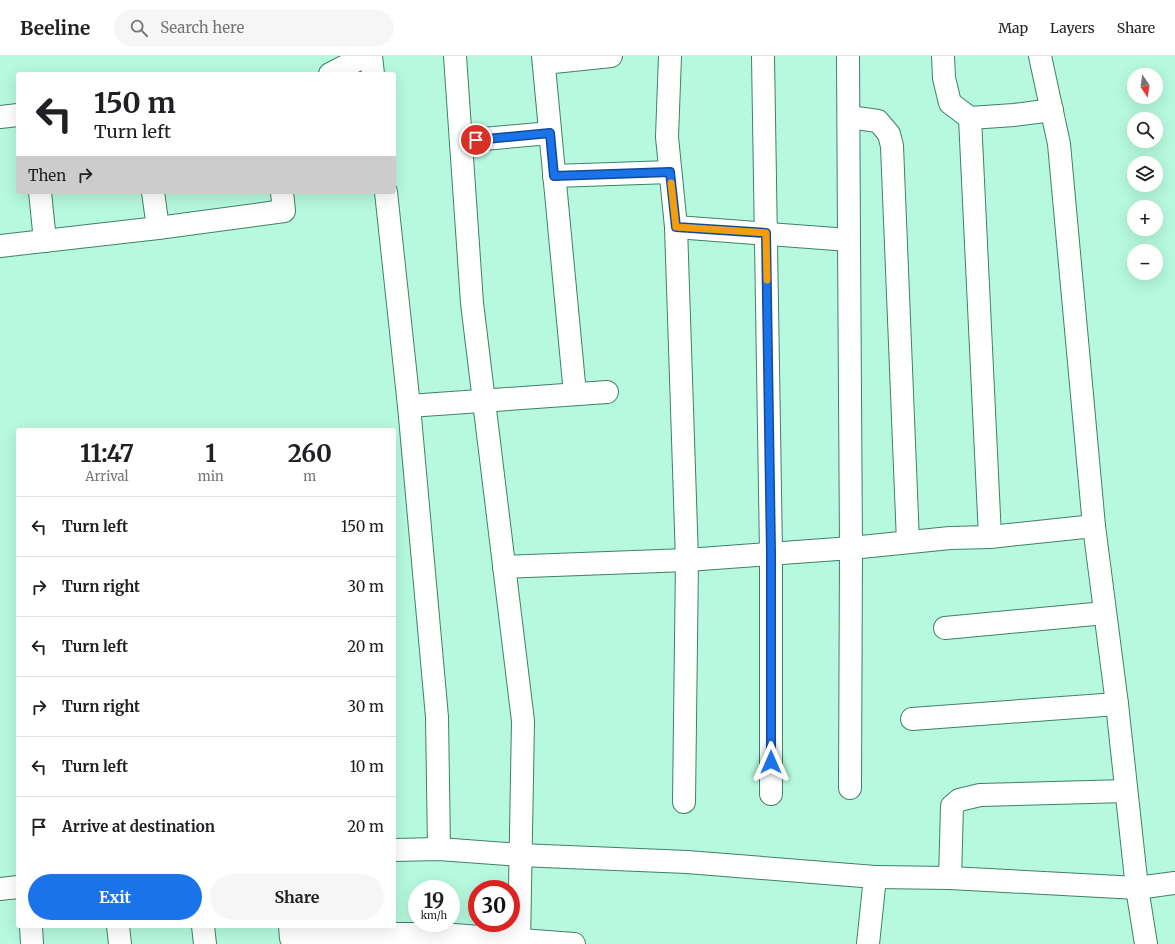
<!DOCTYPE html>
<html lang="en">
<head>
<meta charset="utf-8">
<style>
	body { margin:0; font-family:Merriweather,serif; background:#f6f6f6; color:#202124; height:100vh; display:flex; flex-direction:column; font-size:15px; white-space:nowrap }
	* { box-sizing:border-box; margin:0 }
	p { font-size:13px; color:#757577 }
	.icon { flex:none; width:22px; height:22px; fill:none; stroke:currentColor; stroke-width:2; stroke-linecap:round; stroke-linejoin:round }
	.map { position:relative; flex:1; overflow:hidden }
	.sheet { position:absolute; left:16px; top:372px; width:380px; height:500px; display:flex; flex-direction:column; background:#fff; border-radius:4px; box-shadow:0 4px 16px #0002 }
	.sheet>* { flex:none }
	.hud { position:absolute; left:16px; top:16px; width:380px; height:122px; border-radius:4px; box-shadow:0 4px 16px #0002; background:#fff; color:#202124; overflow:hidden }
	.needle { width:26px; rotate:167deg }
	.fabs { position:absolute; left:1127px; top:12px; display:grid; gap:8px }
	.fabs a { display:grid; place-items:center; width:36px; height:36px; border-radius:50%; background:#fff; box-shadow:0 4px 16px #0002; font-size:20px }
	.speed { position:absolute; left:408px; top:824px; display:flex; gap:8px; font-size:20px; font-weight:700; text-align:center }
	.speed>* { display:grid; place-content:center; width:52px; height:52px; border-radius:50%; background:#fff; box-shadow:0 4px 16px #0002; line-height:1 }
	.speed small { font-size:10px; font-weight:400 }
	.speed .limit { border:6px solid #d22; background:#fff; color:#111 }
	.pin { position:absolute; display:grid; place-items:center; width:34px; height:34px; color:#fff; margin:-17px; border:2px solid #fff; border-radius:50%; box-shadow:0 1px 4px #0007 }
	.me { position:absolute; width:44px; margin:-22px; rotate:0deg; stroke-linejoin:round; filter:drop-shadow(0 0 3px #0008) }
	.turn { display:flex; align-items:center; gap:14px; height:84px; padding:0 12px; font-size:18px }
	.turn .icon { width:52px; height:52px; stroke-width:2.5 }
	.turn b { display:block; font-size:28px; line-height:34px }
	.then { display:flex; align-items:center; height:38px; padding:0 12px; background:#0003; gap:8px; font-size:15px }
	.eta { display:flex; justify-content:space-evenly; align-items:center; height:68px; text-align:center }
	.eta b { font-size:24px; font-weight:700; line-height:28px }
	.action { display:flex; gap:8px; margin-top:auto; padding:8px 12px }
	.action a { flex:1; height:46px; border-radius:24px; background:#1a73e8; color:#fff; font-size:16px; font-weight:700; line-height:46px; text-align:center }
	.action a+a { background:#f6f6f6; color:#202124 }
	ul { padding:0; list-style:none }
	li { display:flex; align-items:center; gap:12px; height:60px; padding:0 12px; border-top:1px solid #e0e0e0 }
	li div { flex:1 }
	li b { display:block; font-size:15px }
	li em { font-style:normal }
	header { display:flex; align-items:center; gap:24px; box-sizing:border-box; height:56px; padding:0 20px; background:#fff; border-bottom:1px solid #e0e0e0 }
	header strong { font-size:19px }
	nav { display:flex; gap:22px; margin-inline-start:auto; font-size:14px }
	.search { width:280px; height:36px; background:#f6f6f6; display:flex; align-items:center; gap:10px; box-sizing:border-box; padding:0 14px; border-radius:22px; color:#757577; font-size:15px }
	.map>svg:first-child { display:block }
</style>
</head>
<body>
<header>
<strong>Beeline</strong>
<div class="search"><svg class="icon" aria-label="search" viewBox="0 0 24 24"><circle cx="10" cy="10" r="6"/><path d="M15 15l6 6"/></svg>Search here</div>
<nav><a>Map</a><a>Layers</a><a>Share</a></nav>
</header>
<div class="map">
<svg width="1175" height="888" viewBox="0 0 1175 888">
	<rect width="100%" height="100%" fill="#b6f9de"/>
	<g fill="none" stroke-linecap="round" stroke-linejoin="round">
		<defs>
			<g id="minor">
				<polyline points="371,0 373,18"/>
				<polyline points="455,0 472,247 523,665 519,888"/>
				<polyline points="543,0 575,338"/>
				<polyline points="670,0 667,81 676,171 687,504 684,746"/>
				<polyline points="763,0 771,497 771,738"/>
				<polyline points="848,0 849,184"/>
				<polyline points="943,0 944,22 950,47 970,62 1014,59 1052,54"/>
				<polyline points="1040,0 1059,88 1094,470 1117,648 1137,832 1146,888"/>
				<polyline points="544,7 611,0"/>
				<polyline points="330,18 365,0"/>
				<polyline points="0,61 18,59"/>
				<polyline points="849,61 878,65 889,78 892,90 908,486"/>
				<polyline points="970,62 990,481"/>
				<polyline points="461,85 550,77"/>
				<polyline points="554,120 670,116"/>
				<polyline points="40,136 45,185"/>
				<polyline points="153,136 158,172"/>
				<polyline points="386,136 409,350 607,336"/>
				<polyline points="676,171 849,184 851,492 850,732"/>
				<polyline points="0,190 158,172 284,155 282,136"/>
				<polyline points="409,350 437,661 439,793"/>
				<polyline points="504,511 687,504 851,492 950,482 990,481 1094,470"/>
				<polyline points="945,572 1105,557"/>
				<polyline points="912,663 1117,648"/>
				<polyline points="394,794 439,793 520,799 687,806 875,821 868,888"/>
				<polyline points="875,821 950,822 1137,832 1175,827"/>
				<polyline points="950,822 952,750 959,744 980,739 1126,735"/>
				<polyline points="0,833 18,831"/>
				<polyline points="31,870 32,888"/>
				<polyline points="118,870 120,888"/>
				<polyline points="203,870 205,888"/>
				<polyline points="290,870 291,882 395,878 441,878 574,888"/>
			</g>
		</defs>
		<!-- minor casing -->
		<use href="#minor" stroke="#3f8069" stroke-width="24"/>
		<!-- minor -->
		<use href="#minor" stroke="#fff" stroke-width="22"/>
	</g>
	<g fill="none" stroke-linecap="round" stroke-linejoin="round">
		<defs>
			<polyline id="route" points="476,84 550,77 554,120 670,116 676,171 766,177 771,497 771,706"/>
		</defs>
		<!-- route casing -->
		<use href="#route" stroke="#114b97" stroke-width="10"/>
		<!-- route -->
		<use href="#route" stroke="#1a73e8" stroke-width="7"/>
		<!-- slow -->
		<polyline stroke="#f59e0b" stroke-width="7" points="671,127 676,171 766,177 767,224"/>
	</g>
</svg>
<div class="fabs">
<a><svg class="needle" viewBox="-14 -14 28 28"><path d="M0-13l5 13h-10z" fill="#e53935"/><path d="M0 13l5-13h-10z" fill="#757577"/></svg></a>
<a><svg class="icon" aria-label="search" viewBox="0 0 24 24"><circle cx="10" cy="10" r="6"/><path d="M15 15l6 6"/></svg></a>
<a><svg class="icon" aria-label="layers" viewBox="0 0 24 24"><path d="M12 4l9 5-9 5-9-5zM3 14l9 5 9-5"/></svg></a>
<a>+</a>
<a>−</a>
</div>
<div class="speed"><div>19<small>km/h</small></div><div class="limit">30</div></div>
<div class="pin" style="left:476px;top:84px;background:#d93025"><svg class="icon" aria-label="arrive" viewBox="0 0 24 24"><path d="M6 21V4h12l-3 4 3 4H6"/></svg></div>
<svg class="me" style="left:771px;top:706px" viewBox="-20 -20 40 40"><path d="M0-17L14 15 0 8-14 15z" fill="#1a73e8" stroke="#fff" stroke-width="4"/></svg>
<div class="hud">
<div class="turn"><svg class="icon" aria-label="left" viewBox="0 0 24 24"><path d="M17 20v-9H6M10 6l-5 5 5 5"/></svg><div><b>150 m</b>Turn left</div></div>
<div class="then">Then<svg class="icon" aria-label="right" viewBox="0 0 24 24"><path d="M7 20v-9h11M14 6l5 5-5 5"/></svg></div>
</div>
<section class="sheet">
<div class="eta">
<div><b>11:47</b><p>Arrival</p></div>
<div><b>1</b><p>min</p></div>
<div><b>260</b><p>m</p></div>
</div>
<ul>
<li><svg class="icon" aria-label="left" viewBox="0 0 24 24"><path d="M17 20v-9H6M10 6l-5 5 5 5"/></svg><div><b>Turn left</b></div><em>150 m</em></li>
<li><svg class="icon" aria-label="right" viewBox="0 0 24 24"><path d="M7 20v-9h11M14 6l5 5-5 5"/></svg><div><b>Turn right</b></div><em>30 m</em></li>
<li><svg class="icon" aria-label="left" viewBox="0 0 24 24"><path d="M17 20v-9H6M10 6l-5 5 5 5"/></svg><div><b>Turn left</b></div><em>20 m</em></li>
<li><svg class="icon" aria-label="right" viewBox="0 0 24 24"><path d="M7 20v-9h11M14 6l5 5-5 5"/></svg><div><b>Turn right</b></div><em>30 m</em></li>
<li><svg class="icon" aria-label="left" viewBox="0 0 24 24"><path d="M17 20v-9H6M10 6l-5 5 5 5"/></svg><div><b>Turn left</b></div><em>10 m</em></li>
<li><svg class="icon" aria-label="arrive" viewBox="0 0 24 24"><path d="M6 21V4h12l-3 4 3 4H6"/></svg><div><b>Arrive at destination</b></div><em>20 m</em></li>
</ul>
<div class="action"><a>Exit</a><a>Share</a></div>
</section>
</div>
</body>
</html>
